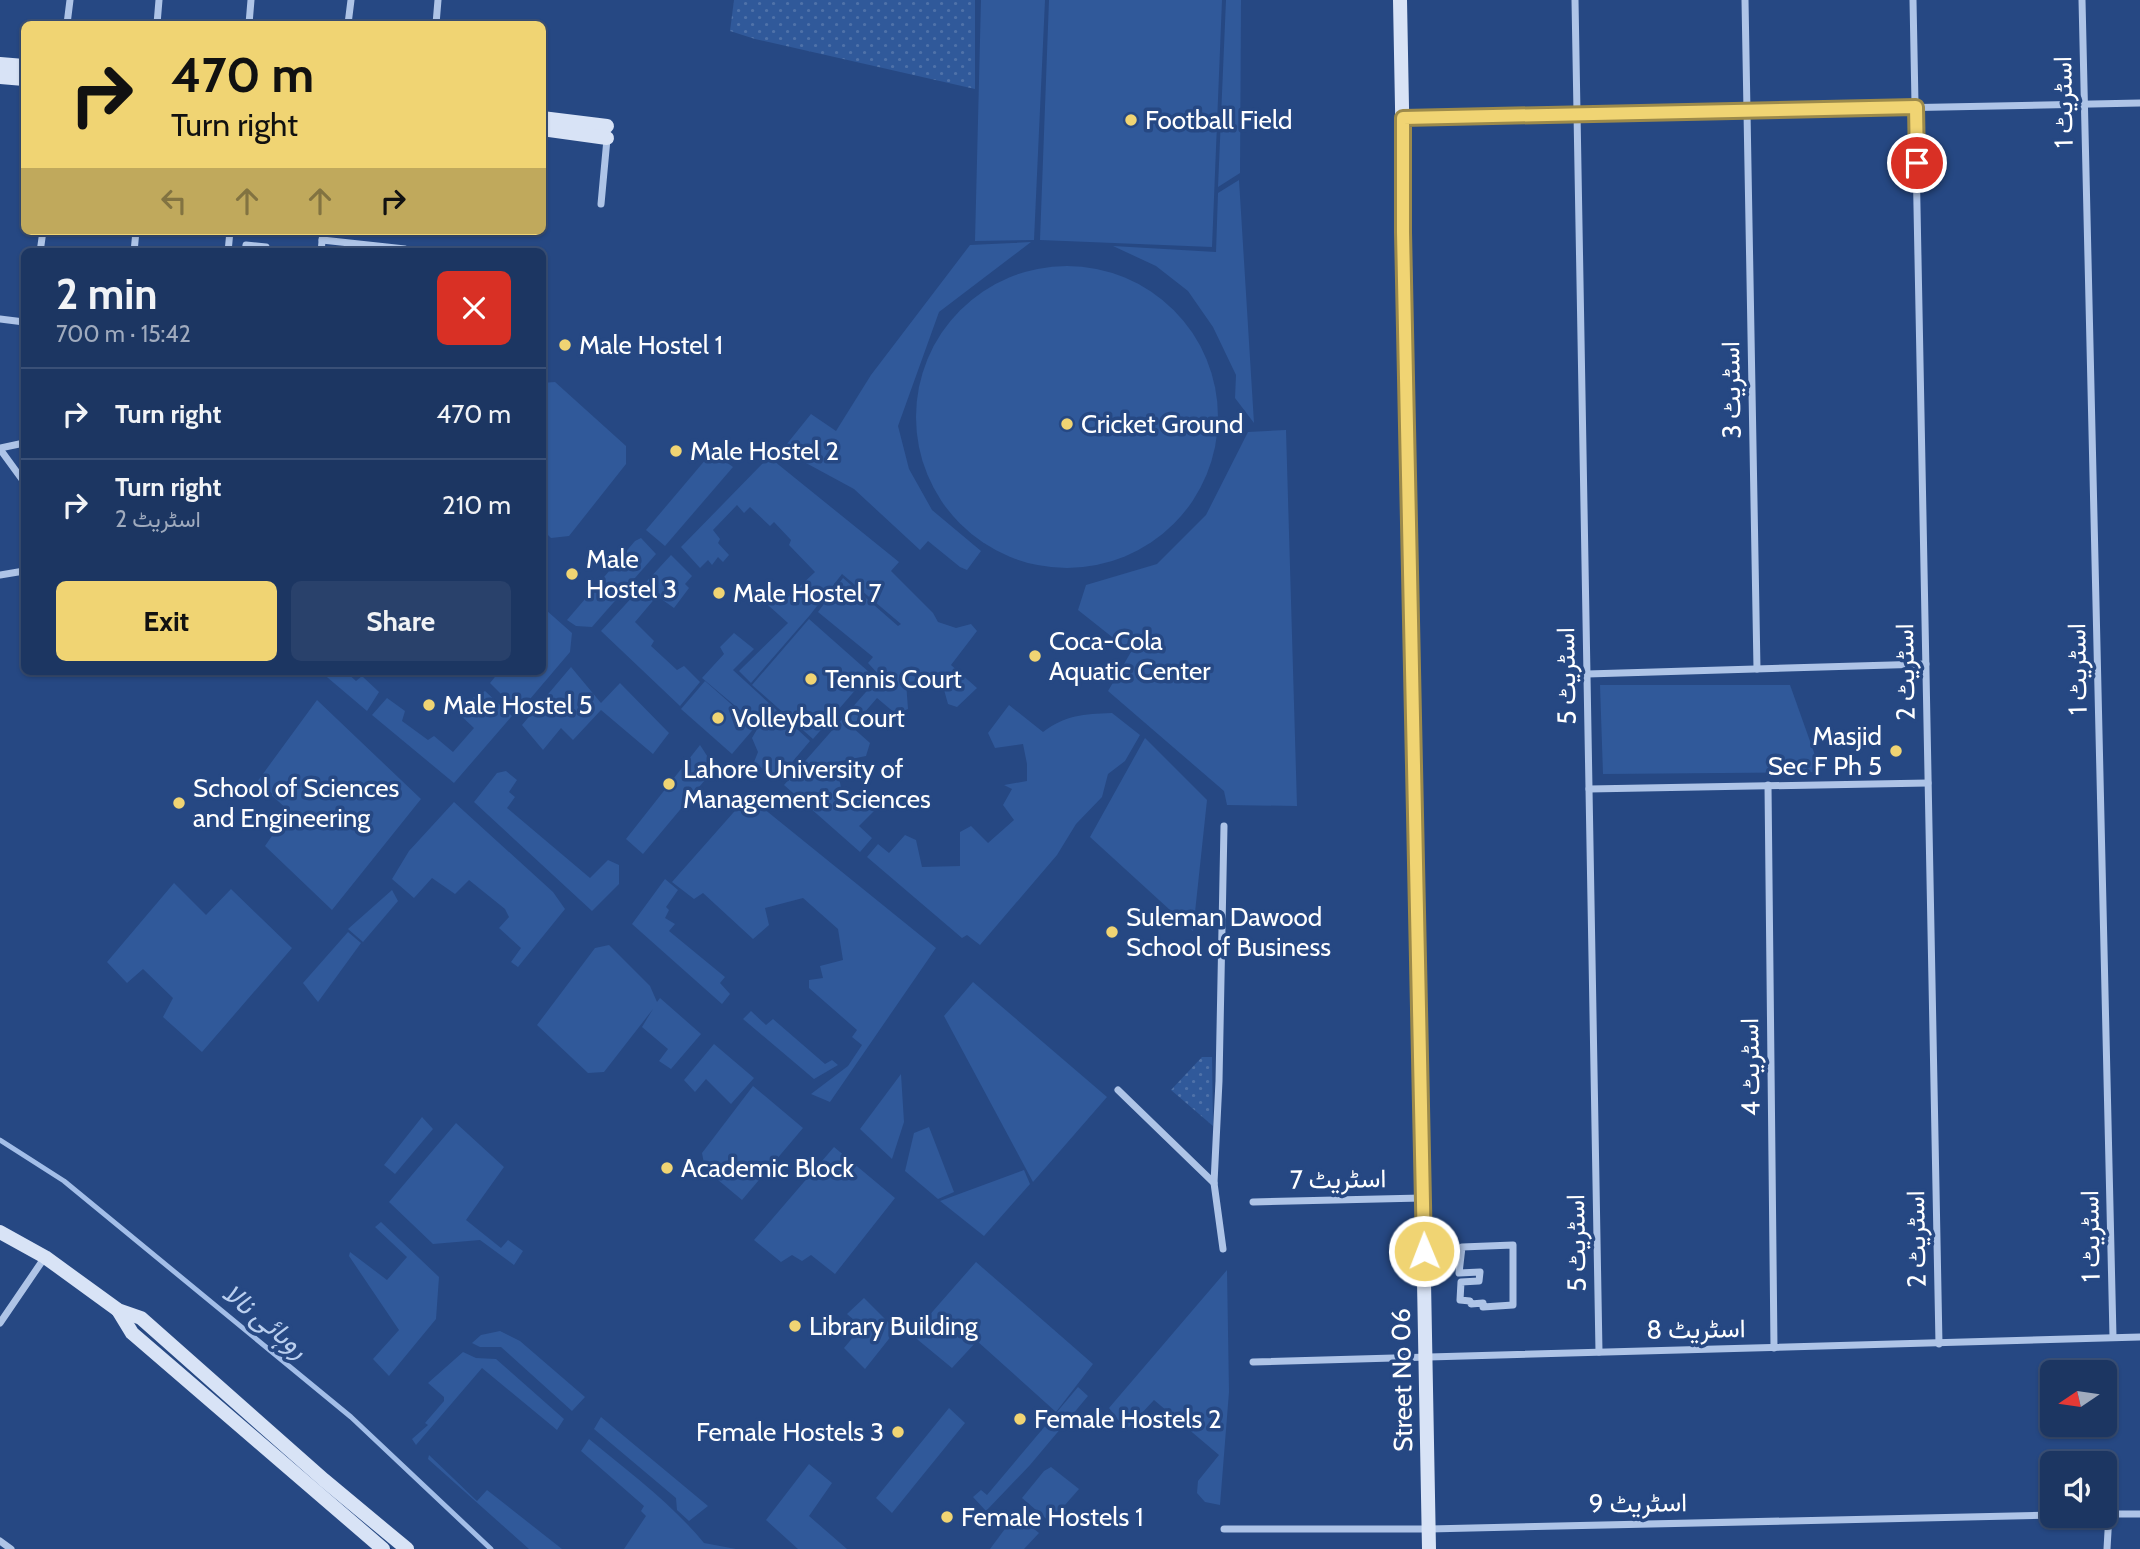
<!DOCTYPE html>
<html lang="en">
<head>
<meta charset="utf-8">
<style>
	body { margin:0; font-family:Cabin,Vazirmatn,sans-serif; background:#29416b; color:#f1f3f6; height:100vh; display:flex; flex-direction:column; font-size:26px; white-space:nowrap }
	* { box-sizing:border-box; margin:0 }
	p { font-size:23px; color:#a0abbe }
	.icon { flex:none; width:38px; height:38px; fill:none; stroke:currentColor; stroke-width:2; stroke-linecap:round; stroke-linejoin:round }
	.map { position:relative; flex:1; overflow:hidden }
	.sheet { position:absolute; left:21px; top:248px; width:525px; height:427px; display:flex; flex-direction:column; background:#1c3662; border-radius:10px; box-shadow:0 2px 5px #0004,0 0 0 2px #3a5077 }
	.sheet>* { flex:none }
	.guide { position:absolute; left:21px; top:21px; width:525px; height:214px; border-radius:10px; box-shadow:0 2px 5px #0004,0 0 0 2px #3a5077; background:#f0d473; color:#111; overflow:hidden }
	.needle { width:46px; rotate:257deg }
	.controls { position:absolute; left:2040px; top:1360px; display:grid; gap:14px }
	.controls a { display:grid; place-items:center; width:77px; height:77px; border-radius:10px; background:#1c3662; box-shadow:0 2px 5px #0004,0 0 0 2px #3a5077; font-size:35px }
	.pin { position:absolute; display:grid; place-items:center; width:60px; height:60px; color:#fff; margin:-30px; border:4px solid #fff; border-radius:50%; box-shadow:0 2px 7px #0007 }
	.me { position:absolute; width:77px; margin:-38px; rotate:359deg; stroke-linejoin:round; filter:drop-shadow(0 0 5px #0008) }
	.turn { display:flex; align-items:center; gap:24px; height:147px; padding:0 35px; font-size:32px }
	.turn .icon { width:91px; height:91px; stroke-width:2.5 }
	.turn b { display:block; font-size:49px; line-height:60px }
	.lanes { display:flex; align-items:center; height:66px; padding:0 35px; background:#0003; justify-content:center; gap:35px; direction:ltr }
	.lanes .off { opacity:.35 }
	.round { display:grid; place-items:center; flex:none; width:74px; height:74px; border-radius:10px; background:#29416b }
	.overview { display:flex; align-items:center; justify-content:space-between; height:119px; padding:0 35px }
	h1 { font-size:42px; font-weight:700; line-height:52px }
	.action { display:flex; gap:14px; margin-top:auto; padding:14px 35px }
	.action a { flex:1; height:80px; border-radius:10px; background:#f0d473; color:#111; font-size:28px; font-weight:700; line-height:80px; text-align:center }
	.action a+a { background:#29416b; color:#f1f3f6 }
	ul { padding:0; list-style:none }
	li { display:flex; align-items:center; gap:21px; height:91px; padding:0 35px; border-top:2px solid #3a5077 }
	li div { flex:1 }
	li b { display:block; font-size:26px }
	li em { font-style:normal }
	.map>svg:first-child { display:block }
</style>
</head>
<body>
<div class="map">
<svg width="2140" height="1549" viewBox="0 0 2140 1549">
	<defs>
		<pattern id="grass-dots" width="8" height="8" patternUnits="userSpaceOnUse" patternTransform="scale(1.75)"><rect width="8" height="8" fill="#30599a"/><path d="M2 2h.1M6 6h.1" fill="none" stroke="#4f72a9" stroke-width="1.8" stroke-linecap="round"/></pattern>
	</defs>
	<rect width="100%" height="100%" fill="#264883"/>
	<!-- grass -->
	<g fill="url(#grass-dots)">
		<polygon points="734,0 975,0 975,89 755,39 730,31"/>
		<polygon points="1202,1057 1212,1057 1213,1126 1171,1090"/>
	</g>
	<!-- green -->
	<g fill="#30599a">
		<polygon points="981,0 1045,0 1034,240 975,241"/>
		<polygon points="1049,0 1222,0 1212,247 1040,240"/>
		<polygon points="1226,0 1241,0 1240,173 1218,187"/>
		<polygon points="1239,180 1254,423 1235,398 1236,375 1213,327 1188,291 1156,266 1113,246 1216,252 1218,193"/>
		<polygon points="1031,242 939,312 898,426 909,469 932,510 981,551 967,570 960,567 928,541 920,550 854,489 782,450 811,414 836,431 871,375 970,245"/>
		<circle cx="1067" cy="417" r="151"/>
		<polygon points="555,382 626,446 626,464 569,536 551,538 543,530 542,383"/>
		<polygon points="1286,430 1297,806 1227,805 1224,791 1108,691 1131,652 1078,610 1086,585 1157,564 1206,515 1248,432"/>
		<polygon points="712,452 733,467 665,546 646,530"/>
		<polygon points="769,457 899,562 891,571 933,613 938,622 956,628 971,624 977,631 951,665 977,688 957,707 948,704 941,679 906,682 908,709 896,714 877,698 852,727 870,743 866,756 836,762 843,798 869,795 876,809 859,826 872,838 860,852 784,785 880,676 868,663 873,657 818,612 843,578 898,626 901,624 842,574 810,615 751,683 739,671 788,623 760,598 770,589 783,602 815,572 789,545 791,540 774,522 770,526 750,507 744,513 737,505 713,530 720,539 718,543 729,555 723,562 718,557 712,565 708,560 700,568 681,547"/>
		<polygon points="641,538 656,554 592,627 576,626 567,620 635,541"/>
		<polygon points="671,555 692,576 685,584 689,588 674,608 657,596 635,622 654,641 651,646 677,670 684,666 700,682 680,706 601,631"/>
		<polygon points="546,610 572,633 570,652 519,712 490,683 499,672 542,672 543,645 548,639 543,634 543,615"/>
		<polygon points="809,619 870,673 813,739 752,685"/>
		<polygon points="734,633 754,649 733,670 810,741 777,780 754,762 758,752 752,738 759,726 702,678 724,654 720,647"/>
		<polygon points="571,667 601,703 620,683 669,733 653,754 601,710 573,740 561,728 543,750 522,725"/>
		<polygon points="321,672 346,672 356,681 362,676 379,692 367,711"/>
		<polygon points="705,681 756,726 732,754 681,709"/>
		<polygon points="1600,685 1790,685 1821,772 1603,774"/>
		<polygon points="485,691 512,716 454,783 372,715 387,698 405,711 402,721 428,740 434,736 453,752 474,728 459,714 469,700"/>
		<polygon points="317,700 421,799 332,910 265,846 289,811 257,782"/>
		<path d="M 1009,705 L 1043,732 C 1066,715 1083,714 1112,713 L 1140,735 L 1125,761 L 1108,774 L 1102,797 L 1076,824 L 1057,855 L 980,945 L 967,935 L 962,938 L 867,857 L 878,844 L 889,853 L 905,835 L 916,840 L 922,867 L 960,866 L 960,832 L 971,826 L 988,843 L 1014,820 L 1003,805 L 1012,789 L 1004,785 L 1027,781 L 1027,764 L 1023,744 L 995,748 L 988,733 Z"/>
		<polygon points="1145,738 1207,800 1193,931 1090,837"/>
		<polygon points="700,745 715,768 643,854 626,839"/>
		<polygon points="506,771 517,780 509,792 515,797 507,808 590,878 608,860 619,865 619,884 592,911 474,802 497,773"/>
		<polygon points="748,796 936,948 830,1102 811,1094 848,1066 862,1045 852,1037 857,1030 809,988 809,980 823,978 820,966 843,960 838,929 803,898 765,908 769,925 753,939 703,893 694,899 672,882"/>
		<polygon points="454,802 553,892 565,909 518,967 511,962 521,948 499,928 509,917 505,909 469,880 455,894 432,878 414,898 392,879 409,851"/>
		<polygon points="665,879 678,890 666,907 669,910 665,918 675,924 669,931 725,977 720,983 730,994 722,1004 632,924"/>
		<polygon points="174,883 206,915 231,889 292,948 202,1052 163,1017 173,998 143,969 127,983 107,962"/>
		<polygon points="392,890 398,901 363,942 348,929"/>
		<polygon points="348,932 361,943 318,1002 303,983"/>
		<polygon points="609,945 650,986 657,1002 660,998 701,1034 671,1069 659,1061 668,1049 642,1027 653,1009 604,1072 588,1073 537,1025 595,948"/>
		<polygon points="973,982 1107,1097 1033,1182 944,1016"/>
		<polygon points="751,1011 766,1025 773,1019 825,1064 832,1060 838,1065 814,1079 743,1019"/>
		<polygon points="714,1044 754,1078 731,1104 706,1079 695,1092 684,1080"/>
		<polygon points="901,1074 904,1122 892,1159 860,1129"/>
		<polygon points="753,1086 803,1128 742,1200 705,1169 702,1153"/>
		<polygon points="422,1117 433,1129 395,1174 384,1165"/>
		<polygon points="456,1123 504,1167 466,1220 501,1248 508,1240 523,1251 514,1265 480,1240 433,1244 389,1202"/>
		<polygon points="929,1127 954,1192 938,1199 905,1171 914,1133"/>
		<polygon points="834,1147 895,1198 835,1274 811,1255 802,1261 792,1255 781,1262 754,1240"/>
		<polygon points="1024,1170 1030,1184 984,1236 940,1201"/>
		<polygon points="381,1222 439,1277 436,1319 389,1376 373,1359 399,1330 349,1256 350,1252 387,1280 407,1257 375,1227"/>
		<polygon points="976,1262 1093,1364 1056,1412 977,1341 952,1368 912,1335"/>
		<polygon points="1227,1270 1229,1392 1220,1505 1205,1502 1197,1493 1198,1481 1219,1455 1154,1400 1126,1430 1109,1408"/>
		<polygon points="864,1298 896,1330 865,1369 844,1348 854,1336 847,1330 854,1320 847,1314"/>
		<polygon points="500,1331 520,1341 585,1397 572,1411 501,1347 480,1347 472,1343 481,1335"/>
		<polygon points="463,1352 476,1358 496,1359 564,1419 557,1430 482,1368 416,1445 412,1439 428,1425 425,1423 444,1401 444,1397 428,1383"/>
		<polygon points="1078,1387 1088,1396 1030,1465 986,1511 973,1497 981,1490 987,1495"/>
		<polygon points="949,1408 965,1423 892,1513 876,1498"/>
		<polygon points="601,1417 708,1506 689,1521 677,1510 676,1498 594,1429"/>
		<path d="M 589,1439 C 629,1472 671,1503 704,1543 L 736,1549 L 624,1549 L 646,1516 L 641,1511 L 644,1506 L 581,1451 Z"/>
		<polygon points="429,1455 477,1501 487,1490 562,1549 529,1549 428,1459"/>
		<polygon points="809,1464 832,1483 809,1516 847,1549 798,1549 766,1520"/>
		<polygon points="1051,1467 1079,1489 1050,1522 1022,1498 1044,1471"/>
		<polygon points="1016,1514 1039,1533 1024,1549 990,1549"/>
	</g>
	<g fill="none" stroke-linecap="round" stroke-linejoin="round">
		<!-- stream -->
		<polyline stroke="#a3bee8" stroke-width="5" points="0,1140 64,1181 351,1417 491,1549"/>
		<!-- street -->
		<g stroke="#aec4e7" stroke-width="7">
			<polyline points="1575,0 1599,1352"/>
			<polyline points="1745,0 1757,669"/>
			<polyline points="1913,0 1939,1344"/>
			<polyline points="2082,0 2113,1337"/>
			<polyline points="67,24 70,0"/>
			<polyline points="157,24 159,0"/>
			<polyline points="249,24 251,0"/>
			<polyline points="348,24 351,0"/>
			<polyline points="436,24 438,0"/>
			<polyline points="1403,118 2140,103"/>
			<polyline points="601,204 607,139"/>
			<polyline points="322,240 405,249"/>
			<polyline points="40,252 43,231"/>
			<polyline points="134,252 136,231"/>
			<polyline points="228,252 230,231"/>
			<polyline points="245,252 246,245 266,247 266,252"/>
			<polyline points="321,252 323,231"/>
			<polyline points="0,319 24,322"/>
			<polyline points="0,448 24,443"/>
			<polyline points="0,449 24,482"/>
			<polyline points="0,575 24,571"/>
			<polyline points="1587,674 1926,664"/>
			<polyline points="1768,785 1774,1348"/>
			<polyline points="1589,789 1928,783"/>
			<polyline points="1118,1090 1214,1183"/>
			<polyline points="1253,1202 1422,1198"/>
			<polygon points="1513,1245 1513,1305 1483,1307 1483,1303 1471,1304 1470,1301 1460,1300 1461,1282 1479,1281 1480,1272 1459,1273 1462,1247"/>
			<polyline points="1223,1249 1214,1183 1219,1081 1224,826"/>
			<polyline points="0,1323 45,1257"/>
			<polyline points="1253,1362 2140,1337"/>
			<polyline points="2106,1514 2140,1514"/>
			<polyline points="1224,1529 1429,1529 2053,1515"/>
			<polyline points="0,1541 11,1549"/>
			<polyline points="2107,1549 2109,1514"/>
		</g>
		<!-- secondary -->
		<g stroke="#d8e3f6" stroke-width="14">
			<polyline points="1400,0 1429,1549"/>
			<polyline points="0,64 24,66"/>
			<polyline points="0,77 24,79"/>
			<polyline points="542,118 607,126"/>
			<polyline points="542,129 607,138"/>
			<polyline points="0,1232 45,1257 118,1310 141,1318 324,1480 407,1549"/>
			<polyline points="118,1310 132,1333 383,1549"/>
		</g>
	</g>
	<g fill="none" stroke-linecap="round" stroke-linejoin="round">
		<defs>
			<polyline id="route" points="1424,1251 1403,232 1403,118 1916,107 1917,163"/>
		</defs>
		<!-- route casing -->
		<use href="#route" stroke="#9c8a4b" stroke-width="18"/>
		<!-- route -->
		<use href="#route" stroke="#f0d473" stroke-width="12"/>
	</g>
	<!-- markers -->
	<g fill="#f0d473" stroke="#264883" stroke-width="2.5">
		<circle cx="1131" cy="120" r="7"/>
		<circle cx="565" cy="345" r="7"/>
		<circle cx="1067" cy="424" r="7"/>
		<circle cx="676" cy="451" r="7"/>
		<circle cx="572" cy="574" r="7"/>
		<circle cx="719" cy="593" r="7"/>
		<circle cx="1035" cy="656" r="7"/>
		<circle cx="811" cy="679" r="7"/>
		<circle cx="429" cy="705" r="7"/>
		<circle cx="718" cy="718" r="7"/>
		<circle cx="1896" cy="751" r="7"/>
		<circle cx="669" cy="784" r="7"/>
		<circle cx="179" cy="803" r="7"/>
		<circle cx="1112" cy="932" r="7"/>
		<circle cx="667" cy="1168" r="7"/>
		<circle cx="795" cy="1326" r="7"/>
		<circle cx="1020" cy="1419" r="7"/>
		<circle cx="898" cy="1432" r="7"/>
		<circle cx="947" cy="1517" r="7"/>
	</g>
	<g text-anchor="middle" stroke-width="7" stroke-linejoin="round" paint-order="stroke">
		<!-- street labels -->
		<g font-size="26" fill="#fff" stroke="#264883">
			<text transform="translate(2063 102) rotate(-91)" y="9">اسٹریٹ 1</text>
			<text transform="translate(1731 390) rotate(-91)" y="9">اسٹریٹ 3</text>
			<text transform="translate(2077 669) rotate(-91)" y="9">اسٹریٹ 1</text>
			<text transform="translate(1905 672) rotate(-91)" y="9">اسٹریٹ 2</text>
			<text transform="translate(1566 676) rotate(-91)" y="9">اسٹریٹ 5</text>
			<text transform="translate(1750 1067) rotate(-91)" y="9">اسٹریٹ 4</text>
			<text transform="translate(1338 1179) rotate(-1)" y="9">اسٹریٹ 7</text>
			<text transform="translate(2090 1236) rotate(-91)" y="9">اسٹریٹ 1</text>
			<text transform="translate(1916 1239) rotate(-91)" y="9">اسٹریٹ 2</text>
			<text transform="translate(1576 1243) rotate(-91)" y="9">اسٹریٹ 5</text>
			<text transform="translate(1696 1329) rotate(-1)" y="9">اسٹریٹ 8</text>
			<text transform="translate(1402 1380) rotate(-91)" y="9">Street No 06</text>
			<text transform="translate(1638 1503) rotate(-1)" y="9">اسٹریٹ 9</text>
		</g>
		<!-- poi labels -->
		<g font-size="26" fill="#fff" stroke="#264883" text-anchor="start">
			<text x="1145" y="129">Football Field</text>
			<text x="579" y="354">Male Hostel 1</text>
			<text x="1081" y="433">Cricket Ground</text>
			<text x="690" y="460">Male Hostel 2</text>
			<text x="586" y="568">Male<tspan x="586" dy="30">Hostel 3</tspan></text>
			<text x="733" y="602">Male Hostel 7</text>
			<text x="1049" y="650">Coca-Cola<tspan x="1049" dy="30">Aquatic Center</tspan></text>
			<text x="825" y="688">Tennis Court</text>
			<text x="443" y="714">Male Hostel 5</text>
			<text x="732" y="727">Volleyball Court</text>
			<text x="1882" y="745" text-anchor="end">Masjid<tspan x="1882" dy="30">Sec F Ph 5</tspan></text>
			<text x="683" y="778">Lahore University of<tspan x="683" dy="30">Management Sciences</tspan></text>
			<text x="193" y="797">School of Sciences<tspan x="193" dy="30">and Engineering</tspan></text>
			<text x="1126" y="926">Suleman Dawood<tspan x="1126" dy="30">School of Business</tspan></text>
			<text x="681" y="1177">Academic Block</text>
			<text x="809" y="1335">Library Building</text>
			<text x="1034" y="1428">Female Hostels 2</text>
			<text x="884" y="1441" text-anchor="end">Female Hostels 3</text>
			<text x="961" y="1526">Female Hostels 1</text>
		</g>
		<!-- water labels -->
		<g font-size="28" font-style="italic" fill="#bacfef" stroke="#264883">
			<text transform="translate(266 1320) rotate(39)" y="10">روہائی نالا</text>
		</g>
	</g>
</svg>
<div class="controls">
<a><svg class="needle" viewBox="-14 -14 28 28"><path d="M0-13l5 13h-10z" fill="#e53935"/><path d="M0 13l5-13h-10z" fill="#a0abbe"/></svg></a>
<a><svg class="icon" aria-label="sound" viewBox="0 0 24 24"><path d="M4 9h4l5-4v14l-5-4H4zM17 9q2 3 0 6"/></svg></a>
</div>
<div class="pin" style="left:1917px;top:163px;background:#d93025"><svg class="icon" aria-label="arrive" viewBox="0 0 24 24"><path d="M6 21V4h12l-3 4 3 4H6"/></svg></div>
<svg class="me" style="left:1424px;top:1251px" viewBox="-20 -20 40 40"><circle r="17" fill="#f0d473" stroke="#fff" stroke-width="3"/><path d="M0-11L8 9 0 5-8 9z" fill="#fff"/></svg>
<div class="guide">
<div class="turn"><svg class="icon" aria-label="right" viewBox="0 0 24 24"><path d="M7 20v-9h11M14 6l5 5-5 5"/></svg><div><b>470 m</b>Turn right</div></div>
<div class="lanes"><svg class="icon off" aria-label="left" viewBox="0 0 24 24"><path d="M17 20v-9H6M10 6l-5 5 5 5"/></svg><svg class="icon off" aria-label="ahead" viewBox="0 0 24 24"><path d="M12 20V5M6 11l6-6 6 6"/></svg><svg class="icon off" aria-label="ahead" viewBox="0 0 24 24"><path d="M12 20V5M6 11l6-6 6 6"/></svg><svg class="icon" aria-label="right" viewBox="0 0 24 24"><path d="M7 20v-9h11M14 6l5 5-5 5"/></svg></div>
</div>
<section class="sheet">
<div class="overview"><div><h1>2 min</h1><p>700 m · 15:42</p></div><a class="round" style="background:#d93025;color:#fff"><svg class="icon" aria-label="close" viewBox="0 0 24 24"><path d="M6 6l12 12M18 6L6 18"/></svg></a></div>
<ul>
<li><svg class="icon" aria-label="right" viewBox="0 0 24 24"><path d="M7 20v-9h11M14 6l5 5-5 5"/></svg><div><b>Turn right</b></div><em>470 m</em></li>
<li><svg class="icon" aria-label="right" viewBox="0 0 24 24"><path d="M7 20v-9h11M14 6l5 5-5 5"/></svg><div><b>Turn right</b><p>اسٹریٹ 2</p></div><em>210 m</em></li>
</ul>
<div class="action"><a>Exit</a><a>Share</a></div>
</section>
</div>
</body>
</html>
